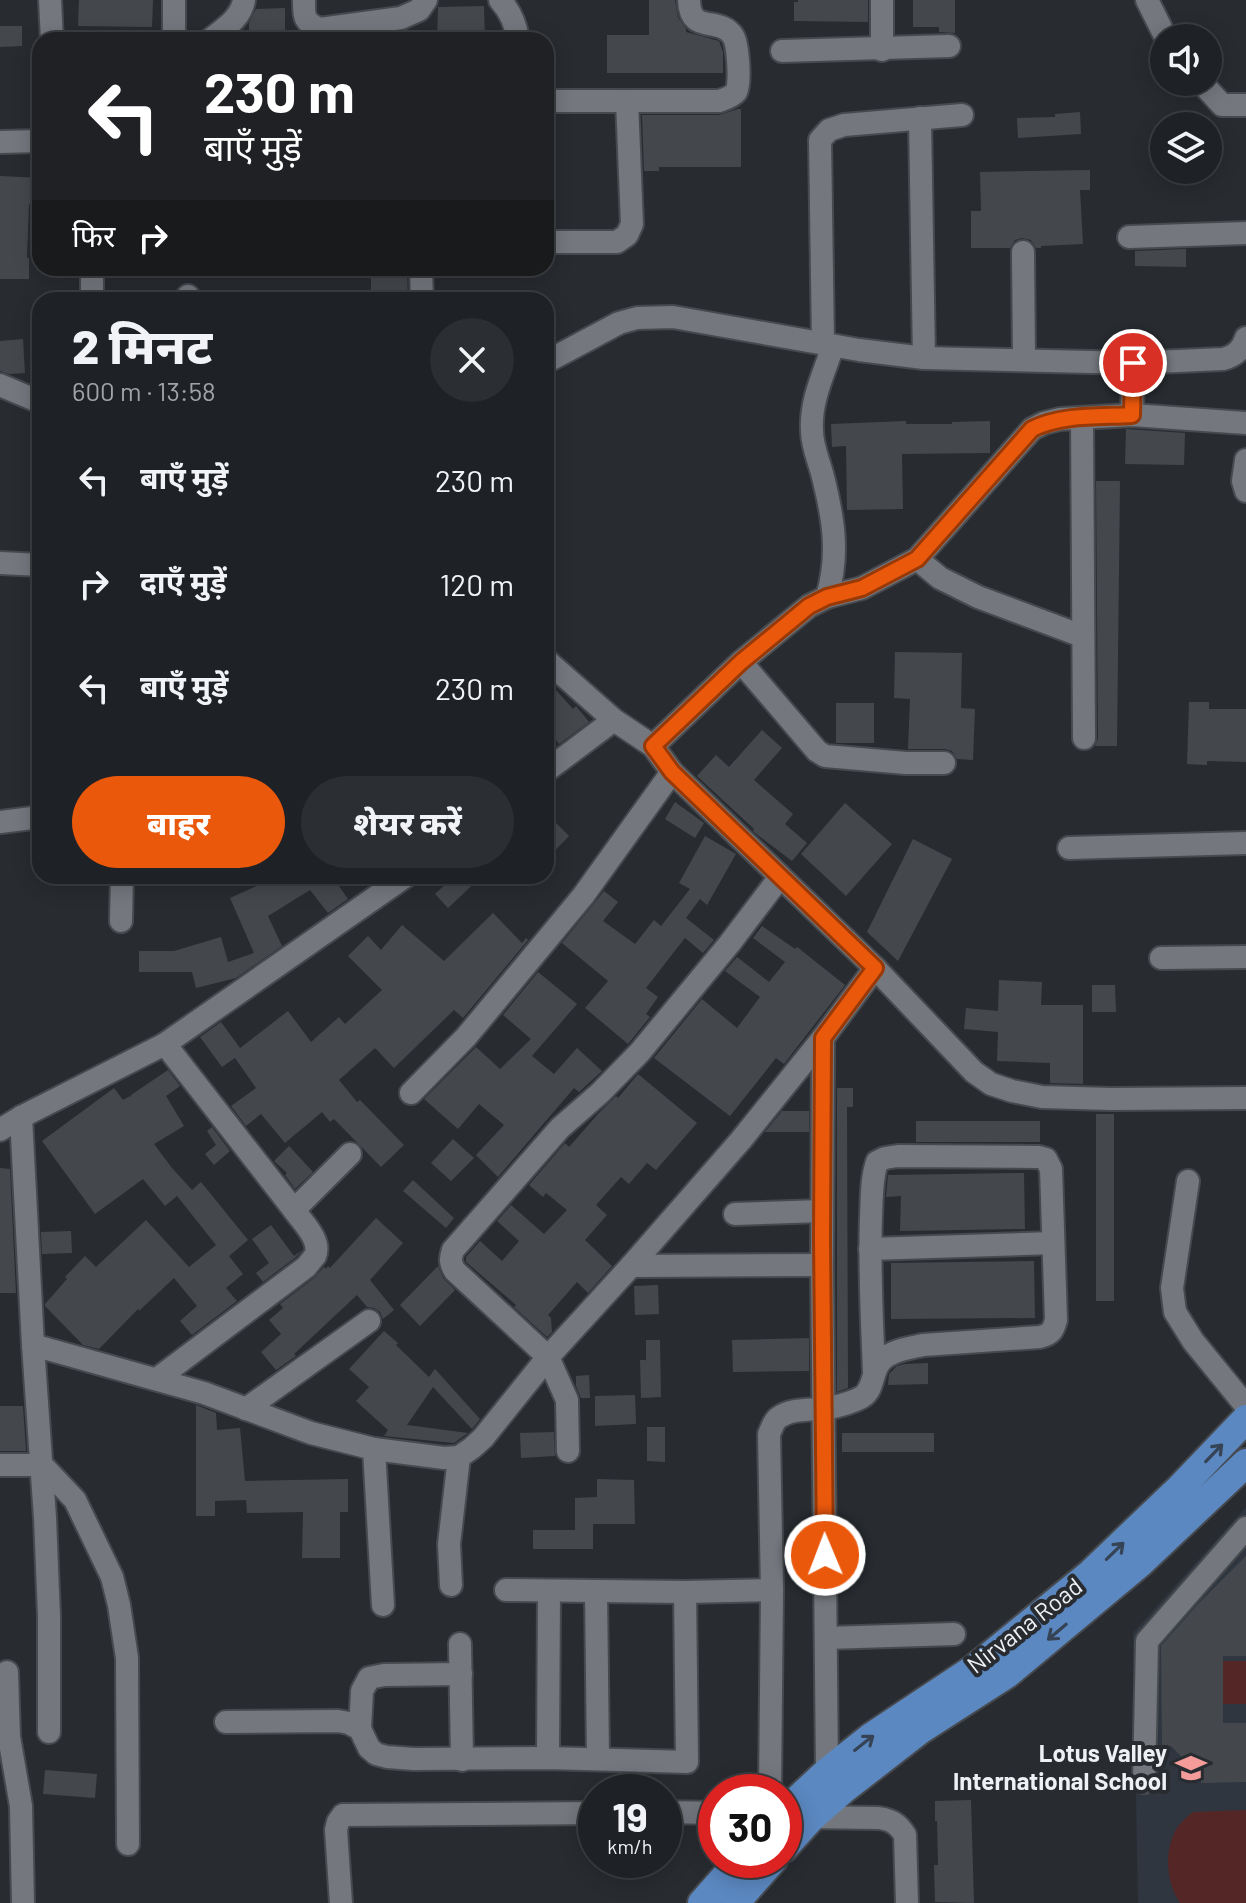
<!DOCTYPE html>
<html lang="hi">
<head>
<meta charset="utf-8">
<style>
	body { margin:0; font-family:Barlow,"Noto Sans Devanagari",sans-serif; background:#2b2e32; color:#f1f3f6; height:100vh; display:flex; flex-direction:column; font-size:30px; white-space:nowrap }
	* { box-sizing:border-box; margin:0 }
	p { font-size:26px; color:#a1a3a7 }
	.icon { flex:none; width:44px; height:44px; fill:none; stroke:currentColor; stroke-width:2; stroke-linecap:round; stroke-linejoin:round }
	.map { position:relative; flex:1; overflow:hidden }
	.sheet { position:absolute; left:32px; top:292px; width:522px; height:592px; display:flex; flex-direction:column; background:#1e2125; border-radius:24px; box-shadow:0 4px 20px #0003,0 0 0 2px #3c3e42 }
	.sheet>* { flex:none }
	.hud { position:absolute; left:32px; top:32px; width:522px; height:244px; border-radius:24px; box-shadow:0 4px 20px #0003,0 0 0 2px #3c3e42; background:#202124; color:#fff; overflow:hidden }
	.buttons { position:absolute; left:1150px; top:24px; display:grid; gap:16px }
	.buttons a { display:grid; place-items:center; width:72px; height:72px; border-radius:50%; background:#1e2125; box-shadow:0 4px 20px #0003,0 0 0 2px #3c3e42; font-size:40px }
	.speed { position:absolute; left:578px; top:1774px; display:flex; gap:16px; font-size:40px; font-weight:700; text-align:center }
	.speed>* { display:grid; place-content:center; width:104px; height:104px; border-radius:50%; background:#1e2125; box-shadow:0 4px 20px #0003,0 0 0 2px #3c3e42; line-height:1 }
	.speed small { font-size:20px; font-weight:400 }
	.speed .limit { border:12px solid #d22; background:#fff; color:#111 }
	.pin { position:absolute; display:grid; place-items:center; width:68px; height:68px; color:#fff; margin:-34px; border:4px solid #fff; border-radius:50%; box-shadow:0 2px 8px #0007 }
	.me { position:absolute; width:88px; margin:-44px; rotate:359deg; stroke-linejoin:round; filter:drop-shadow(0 0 6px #0008) }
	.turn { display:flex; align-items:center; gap:28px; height:168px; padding:0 40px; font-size:36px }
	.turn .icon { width:104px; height:104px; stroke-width:2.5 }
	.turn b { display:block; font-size:56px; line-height:68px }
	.then { display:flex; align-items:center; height:76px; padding:0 40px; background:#0003; gap:16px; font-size:30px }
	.round { display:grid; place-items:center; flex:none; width:84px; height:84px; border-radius:42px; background:#2b2e32 }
	.overview { display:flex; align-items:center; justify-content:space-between; height:136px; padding:0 40px }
	h1 { font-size:48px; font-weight:800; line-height:60px }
	.cta { display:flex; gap:16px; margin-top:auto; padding:16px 40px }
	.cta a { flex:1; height:92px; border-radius:48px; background:#ea580c; color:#fff; font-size:32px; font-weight:800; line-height:92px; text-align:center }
	.cta a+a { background:#2b2e32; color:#f1f3f6 }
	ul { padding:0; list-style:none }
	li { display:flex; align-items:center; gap:24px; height:104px; padding:0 40px }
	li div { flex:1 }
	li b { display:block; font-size:30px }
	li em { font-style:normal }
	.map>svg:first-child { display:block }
</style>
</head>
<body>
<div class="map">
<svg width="1246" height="1903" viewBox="0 0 1246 1903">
	<rect width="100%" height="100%" fill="#282c31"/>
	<!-- built -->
	<polygon fill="#2f3640" points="1246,1507 1246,1903 1138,1903 1133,1633"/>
	<!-- green -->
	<g fill="#542626">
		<rect x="1223" y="1661" width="23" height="43"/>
		<path d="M 1246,1810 L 1246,1903 L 1180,1903 C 1168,1885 1164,1857 1173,1836 C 1177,1825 1185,1819 1193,1812 Z"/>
	</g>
	<!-- building -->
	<g fill="#44484d">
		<polygon points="79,0 153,0 152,27 78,26"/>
		<polygon points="649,0 675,0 678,17 686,29 686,32 719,41 723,52 723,73 607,73 607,35 649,35"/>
		<polygon points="798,0 868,0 868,22 794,21 794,2 798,2"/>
		<polygon points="913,0 955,0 955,33 939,32 939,27 913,27"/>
		<polygon points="484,6 485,40 437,40 438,7"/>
		<polygon points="285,8 285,40 249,40 249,23 256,9"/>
		<polygon points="0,26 22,26 22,46 0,47"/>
		<polygon points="738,109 741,109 741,167 659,167 659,171 644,171 642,115 719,115"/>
		<polygon points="1080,112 1081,134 1018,138 1017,118 1055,117 1055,114"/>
		<polygon points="1090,170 1090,190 1080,190 1083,244 1041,246 1041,248 1036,248 1031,240 1022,238 1015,240 1010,248 971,248 971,211 981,211 980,172"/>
		<polygon points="0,176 40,178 40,204 29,204 27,258 29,258 29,279 0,279"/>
		<polygon points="1186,249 1186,267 1135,266 1135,251"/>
		<polygon points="371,268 407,268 408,300 371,300"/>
		<polygon points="23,339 25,373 9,374 0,371 0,341"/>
		<polygon points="906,421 906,424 952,424 952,422 990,421 990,453 902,454 903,509 847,510 846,446 832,447 831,424"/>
		<polygon points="1126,429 1185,433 1184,465 1125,464"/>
		<polygon points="1096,481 1120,481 1117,746 1095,746 1098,738"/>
		<polygon points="895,652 962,653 961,708 975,709 973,760 957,759 952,751 945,749 908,749 910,699 894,698"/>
		<polygon points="546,679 573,709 576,706 589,722 559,744 548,729 552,726 546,719"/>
		<polygon points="1189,702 1209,702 1209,709 1246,709 1246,762 1207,761 1207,765 1187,764"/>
		<rect x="836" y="703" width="38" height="40"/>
		<polygon points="762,730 782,748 754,780 793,814 785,824 807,843 792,861 755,833 753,831 754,829 697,776 716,755 729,767"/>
		<polygon points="675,802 704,823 695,838 665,819"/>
		<polygon points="845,803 892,844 846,896 801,854"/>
		<polygon points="546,813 569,836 546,860"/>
		<polygon points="705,836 736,854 707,905 700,899 686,918 714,940 703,953 685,938 674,952 646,988 658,997 646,1014 650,1017 628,1044 585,1008 608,981 562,943 604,891 618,902 603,921 635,944 654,920 661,926 690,889 679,883"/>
		<polygon points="913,839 952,859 898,961 867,932"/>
		<polygon points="264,876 332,876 348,899 328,913 310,890 268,916 282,946 236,978 196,988 192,972 139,972 139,951 174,951 221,937 228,962 254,953 230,898 259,885 256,881"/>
		<polygon points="454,876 482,876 448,908 435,894"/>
		<polygon points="493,913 522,943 526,938 528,940 463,1018 454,1010 394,1068 375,1048 339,1080 357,1102 360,1100 404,1145 381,1167 334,1119 330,1122 322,1112 285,1143 261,1114 246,1126 231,1106 256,1088 235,1058 222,1067 200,1037 221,1022 240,1048 288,1011 311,1042 339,1017 345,1024 382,990 348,956 368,936 381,950 402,925 444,961"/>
		<polygon points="762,926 795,949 797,947 845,985 784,1064 776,1058 730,1116 654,1058 702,999 737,1028 760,997 725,971 737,957 769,982 785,962 753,938"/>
		<polygon points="538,972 577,1004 532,1056 554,1074 577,1048 602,1071 579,1092 574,1088 498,1177 476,1155 504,1125 479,1104 458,1129 424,1099 476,1047 500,1069 531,1039 503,1015"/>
		<polygon points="999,980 1042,982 1041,1005 1083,1005 1083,1084 1050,1083 1050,1063 997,1061 998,1032 964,1029 966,1008 998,1011"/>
		<polygon points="1092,985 1115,985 1116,1012 1092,1012"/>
		<polygon points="168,1070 180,1086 166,1096 184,1126 154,1144 172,1168 192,1190 201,1182 248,1240 229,1256 243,1274 226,1288 237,1301 192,1335 180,1321 197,1306 174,1278 139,1311 138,1309 99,1349 83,1345 45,1306 45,1304 67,1279 65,1277 85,1256 96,1267 146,1220 189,1267 216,1245 177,1196 165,1206 143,1179 95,1214 42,1141 114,1088 123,1100 130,1096 131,1098 131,1095"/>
		<polygon points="638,1074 697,1123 656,1170 647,1163 629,1184 621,1177 596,1205 607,1215 585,1240 612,1266 588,1293 577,1282 548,1315 551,1318 552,1332 547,1337 514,1307 516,1305 466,1262 466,1257 480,1241 502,1261 519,1241 497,1221 511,1205 544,1234 567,1210 546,1193 543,1197 529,1185 565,1143 569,1147 598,1114 616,1096 618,1098"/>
		<polygon points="837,1088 853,1088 853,1107 847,1107 848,1388 837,1392"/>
		<polygon points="782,1111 809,1111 809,1132 765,1132"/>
		<rect x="1096" y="1114" width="18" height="187"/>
		<rect x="916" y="1121" width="124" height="21"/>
		<polygon points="212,1127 230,1151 214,1165 205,1154 216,1145 207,1131"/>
		<polygon points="453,1139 474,1158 451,1181 431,1163"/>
		<polygon points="289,1146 313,1172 295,1189 285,1175 287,1173 274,1161"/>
		<polygon points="0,1168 10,1169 16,1293 0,1293"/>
		<polygon points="1024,1173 1025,1229 900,1231 901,1196 886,1197 888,1175"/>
		<polygon points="413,1180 454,1218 446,1228 403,1191"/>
		<polygon points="376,1218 403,1243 370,1280 394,1310 383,1319 380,1312 374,1308 367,1307 357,1295 294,1354 296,1356 276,1370 261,1352 281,1334 269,1320 283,1308 280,1304 314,1278 324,1267 326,1269 328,1266 330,1268"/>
		<polygon points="271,1225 294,1256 302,1250 296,1257 263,1282 256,1273 269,1263 252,1239"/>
		<polygon points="71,1231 72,1253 42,1254 41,1232"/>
		<polygon points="1034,1261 1035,1318 891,1319 891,1263"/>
		<polygon points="438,1266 443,1278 455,1290 420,1326 400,1305"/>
		<polygon points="658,1285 659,1314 635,1315 634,1286"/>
		<polygon points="384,1331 398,1343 396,1345 429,1377 435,1369 480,1419 472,1429 433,1387 407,1425 468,1433 454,1443 384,1436 388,1430 356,1401 369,1387 349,1369"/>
		<polygon points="809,1338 809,1371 733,1372 732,1340"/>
		<polygon points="646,1340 660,1340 661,1397 641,1398 640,1360 646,1360"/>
		<polygon points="928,1363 928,1384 888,1385 889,1374 897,1366 905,1364"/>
		<polygon points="589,1375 590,1398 581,1398 576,1386 576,1376"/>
		<polygon points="635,1395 636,1424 595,1426 595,1396"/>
		<polygon points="196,1405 216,1413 217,1430 240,1428 245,1481 348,1479 348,1512 340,1512 340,1558 302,1558 303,1512 247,1513 246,1500 215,1501 215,1516 196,1516"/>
		<polygon points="0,1406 23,1406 26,1451 0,1451"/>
		<polygon points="647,1427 665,1427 665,1462 647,1461"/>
		<polygon points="554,1432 555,1456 521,1458 520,1433"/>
		<rect x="842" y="1433" width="92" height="19"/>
		<polygon points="597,1479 634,1480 635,1524 593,1524 593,1549 533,1549 533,1530 575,1530 575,1498 597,1497"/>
		<polygon points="1246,1556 1246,1656 1223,1656 1223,1723 1246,1723 1246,1782 1201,1783 1200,1775 1171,1746 1162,1747 1161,1646 1197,1605"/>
		<polygon points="45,1770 97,1774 95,1798 43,1794"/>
		<polygon points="971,1800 974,1903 935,1902 934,1865 938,1865 937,1821 935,1821 935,1801"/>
	</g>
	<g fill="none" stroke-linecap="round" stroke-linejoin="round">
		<defs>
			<g id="minor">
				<polyline points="50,0 52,40"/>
				<path d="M 304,0 C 304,16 303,22 320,29 L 401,18 L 419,10 L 426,0"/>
				<path d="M 500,0 C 510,11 516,25 518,40"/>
				<polyline points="1147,0 1166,38"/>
				<polyline points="174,40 174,0"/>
				<path d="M 210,40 C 223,29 241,19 244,0"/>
				<polyline points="882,50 882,0"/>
				<polyline points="782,51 949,46"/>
				<polyline points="1201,82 1222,105 1246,105"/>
				<path d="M 546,101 L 719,101 C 725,99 732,97 736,92 C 741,84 738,44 733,36 C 719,15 690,36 689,0"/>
				<polyline points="920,118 924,358"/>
				<polyline points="0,142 40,141"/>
				<polyline points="1129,237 1246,233"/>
				<polyline points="546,242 617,242 627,235 632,224 627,101"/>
				<polyline points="1023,252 1024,360"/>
				<polyline points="92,268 92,300"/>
				<polyline points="421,268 422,300"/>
				<polyline points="188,300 188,296"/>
				<polyline points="823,344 820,140 829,130 844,125 962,115"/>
				<path d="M 546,362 L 619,323 L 637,318 L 673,317 L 859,350 L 924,358 L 1133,363 L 1223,359 C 1235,356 1242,350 1246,338"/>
				<polyline points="0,385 40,402"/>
				<polyline points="1132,415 1133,363"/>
				<polyline points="1082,418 1084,738"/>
				<polyline points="1246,460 1243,481 1246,491"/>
				<polyline points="917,559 940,578 978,597 1082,636"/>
				<polyline points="0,563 40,565"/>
				<path d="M 827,597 C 840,553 833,516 822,473 C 818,459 812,445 812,431 C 810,401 824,373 833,346"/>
				<polyline points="546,660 614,720 653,746 672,772 875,968 974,1072 991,1084 1012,1091 1042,1097 1111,1099 1246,1098"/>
				<polyline points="741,662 817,751 825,756 906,763 944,763"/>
				<polyline points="653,746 741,662 809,606 827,597 862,588 917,559 1032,429 1044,423 1060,419 1132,415 1246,423"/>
				<polyline points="546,771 614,720"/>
				<polyline points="0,822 40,817"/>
				<polyline points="1069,848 1246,843"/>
				<polyline points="121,921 122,876"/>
				<polyline points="1161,958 1246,957"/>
				<polyline points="823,1038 822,1265 827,1772"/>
				<polyline points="411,1093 466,1037 583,896 672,772"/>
				<polyline points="21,1117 33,1345 45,1518 49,1616 49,1732"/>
				<polyline points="0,1130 21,1117 165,1044 406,876"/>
				<polyline points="1188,1181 1172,1288 1175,1312 1193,1341 1246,1406"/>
				<polyline points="294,1210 350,1154"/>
				<polyline points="735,1214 822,1211"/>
				<polyline points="870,1249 1053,1243"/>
				<polyline points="631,1266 822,1265"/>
				<polyline points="33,1345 204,1393 311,1433 374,1449 444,1458 459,1457 472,1448 483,1438 548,1357 631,1266 741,1140 823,1038 875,968"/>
				<path d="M 157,1379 L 306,1267 C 307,1266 314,1257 315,1256 C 322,1240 302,1222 294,1210 L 165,1044"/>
				<polyline points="246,1409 369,1321"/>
				<polyline points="374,1449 383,1605"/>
				<path d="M 568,1451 L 567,1400 L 548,1357 L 455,1271 C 450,1263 450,1259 453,1250 L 560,1128 L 600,1093 L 640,1052 L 730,943 L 780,877"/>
				<polyline points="0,1465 42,1465 75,1500 112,1577 119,1605 127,1658 128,1844"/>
				<polyline points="451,1585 449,1544 459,1457"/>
				<polyline points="506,1590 685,1592 772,1590"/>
				<polyline points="596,1591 598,1759"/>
				<polyline points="827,1638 954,1634"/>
				<polyline points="460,1644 462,1760"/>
				<polyline points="7,1672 9,1737 21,1806 23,1903"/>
				<polyline points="226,1722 338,1721 349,1723 360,1729 369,1748 376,1754 387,1757 414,1759 548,1758 687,1762 685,1592"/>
				<polyline points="360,1729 362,1691 369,1678 384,1675 461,1674"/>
				<polyline points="548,1758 549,1591"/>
				<polyline points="1144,1782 1147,1641 1246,1528"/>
				<path d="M 770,1792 L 772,1590 L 769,1434 C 772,1428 773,1422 778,1418 C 790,1409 806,1410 820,1409 C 833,1408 851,1403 862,1397 C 875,1389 871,1370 882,1360 C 892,1350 910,1348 923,1345 L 1040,1337 C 1051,1334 1053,1331 1056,1320 L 1051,1169 L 1046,1159 L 1039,1157 L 898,1156 L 885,1158 L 877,1162 C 871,1180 872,1199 871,1217 C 869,1269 872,1320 874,1372"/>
				<polyline points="664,1812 716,1813"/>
				<path d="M 805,1817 L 879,1818 C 892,1820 898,1824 905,1835 L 907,1903"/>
				<polyline points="341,1903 336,1830 338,1822 343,1815 596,1813"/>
			</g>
			<g id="major">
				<polyline points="784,1812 827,1772 871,1737 975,1668 1090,1574 1181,1487 1246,1419"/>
				<polyline points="784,1848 811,1818 844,1789 920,1730 1007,1674 1139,1564 1246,1463"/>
				<polyline points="702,1903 740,1860"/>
				<polyline points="735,1903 773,1860"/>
			</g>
		</defs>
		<!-- minor casing -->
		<use href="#minor" stroke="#46494d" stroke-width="26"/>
		<!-- major casing -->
		<use href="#major" stroke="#46494d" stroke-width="32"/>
		<!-- minor -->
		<use href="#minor" stroke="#74787e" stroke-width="22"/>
		<!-- major -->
		<use href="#major" stroke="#5b88c1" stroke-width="28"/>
	</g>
	<!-- one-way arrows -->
	<defs><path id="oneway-shaft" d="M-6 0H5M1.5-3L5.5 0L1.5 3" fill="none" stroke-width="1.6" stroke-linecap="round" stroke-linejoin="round" transform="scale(2)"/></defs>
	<g stroke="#354355">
		<use href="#oneway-shaft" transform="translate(1214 1453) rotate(-46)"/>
		<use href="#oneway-shaft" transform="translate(1115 1551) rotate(-44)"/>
		<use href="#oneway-shaft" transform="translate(1057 1632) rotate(140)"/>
		<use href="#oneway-shaft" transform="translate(864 1743) rotate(-38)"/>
	</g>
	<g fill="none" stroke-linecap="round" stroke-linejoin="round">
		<defs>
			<path id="route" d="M 825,1555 L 822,1238 L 823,1038 L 875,968 L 672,772 L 653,746 L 741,662 L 809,606 L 827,597 L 862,588 L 917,559 L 1032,429 C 1062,414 1099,417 1132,415 L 1133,363"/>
		</defs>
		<!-- route casing -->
		<use href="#route" stroke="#983908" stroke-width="20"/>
		<!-- route -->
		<use href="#route" stroke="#ea580c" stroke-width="14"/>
	</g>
	<!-- icons -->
	<defs>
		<symbol id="school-bare" viewBox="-9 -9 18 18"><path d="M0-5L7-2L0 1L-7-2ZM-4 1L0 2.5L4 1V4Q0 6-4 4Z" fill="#f59b99" stroke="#282c31" stroke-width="2.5" paint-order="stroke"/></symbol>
	</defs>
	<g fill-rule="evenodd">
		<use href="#school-bare" x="1169" y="1746" width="44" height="44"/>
	</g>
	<g text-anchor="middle" stroke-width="8" stroke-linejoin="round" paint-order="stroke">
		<!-- street labels -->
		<g font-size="24" fill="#eef1f4" stroke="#282c31">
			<text transform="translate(1025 1626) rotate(-38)" y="8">Nirvana Road</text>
		</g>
		<!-- poi labels -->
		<g font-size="24" font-weight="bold" fill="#eef1f4" stroke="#282c31" text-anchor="end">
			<text x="1167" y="1762">Lotus Valley<tspan x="1167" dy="28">International School</tspan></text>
		</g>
	</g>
</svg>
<div class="buttons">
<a><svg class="icon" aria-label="sound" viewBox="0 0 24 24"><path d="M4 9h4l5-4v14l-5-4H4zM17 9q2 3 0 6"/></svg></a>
<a><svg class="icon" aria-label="layers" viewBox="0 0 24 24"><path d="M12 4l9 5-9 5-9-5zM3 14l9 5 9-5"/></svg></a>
</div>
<div class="speed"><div>19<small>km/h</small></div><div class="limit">30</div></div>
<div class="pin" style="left:1133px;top:363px;background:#d93025"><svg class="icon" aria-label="arrive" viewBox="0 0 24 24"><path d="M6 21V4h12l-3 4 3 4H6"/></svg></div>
<svg class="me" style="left:825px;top:1555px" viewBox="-20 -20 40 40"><circle r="17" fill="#ea580c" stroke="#fff" stroke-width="3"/><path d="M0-11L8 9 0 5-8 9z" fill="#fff"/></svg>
<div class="hud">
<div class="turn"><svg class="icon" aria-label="left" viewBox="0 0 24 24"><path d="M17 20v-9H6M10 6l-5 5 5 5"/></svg><div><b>230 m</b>बाएँ मुड़ें</div></div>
<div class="then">फिर<svg class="icon" aria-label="right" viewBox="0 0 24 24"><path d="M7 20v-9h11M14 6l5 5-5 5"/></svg></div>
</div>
<section class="sheet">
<div class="overview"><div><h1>2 मिनट</h1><p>600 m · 13:58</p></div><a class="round"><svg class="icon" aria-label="close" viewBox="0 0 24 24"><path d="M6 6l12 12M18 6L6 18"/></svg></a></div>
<ul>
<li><svg class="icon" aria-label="left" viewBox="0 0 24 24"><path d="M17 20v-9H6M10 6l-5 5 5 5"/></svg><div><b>बाएँ मुड़ें</b></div><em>230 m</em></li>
<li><svg class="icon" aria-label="right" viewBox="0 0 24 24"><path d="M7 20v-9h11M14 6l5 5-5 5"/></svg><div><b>दाएँ मुड़ें</b></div><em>120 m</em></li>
<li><svg class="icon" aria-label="left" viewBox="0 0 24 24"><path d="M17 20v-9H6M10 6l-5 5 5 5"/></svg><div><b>बाएँ मुड़ें</b></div><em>230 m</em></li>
</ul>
<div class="cta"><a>बाहर</a><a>शेयर करें</a></div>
</section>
</div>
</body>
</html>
